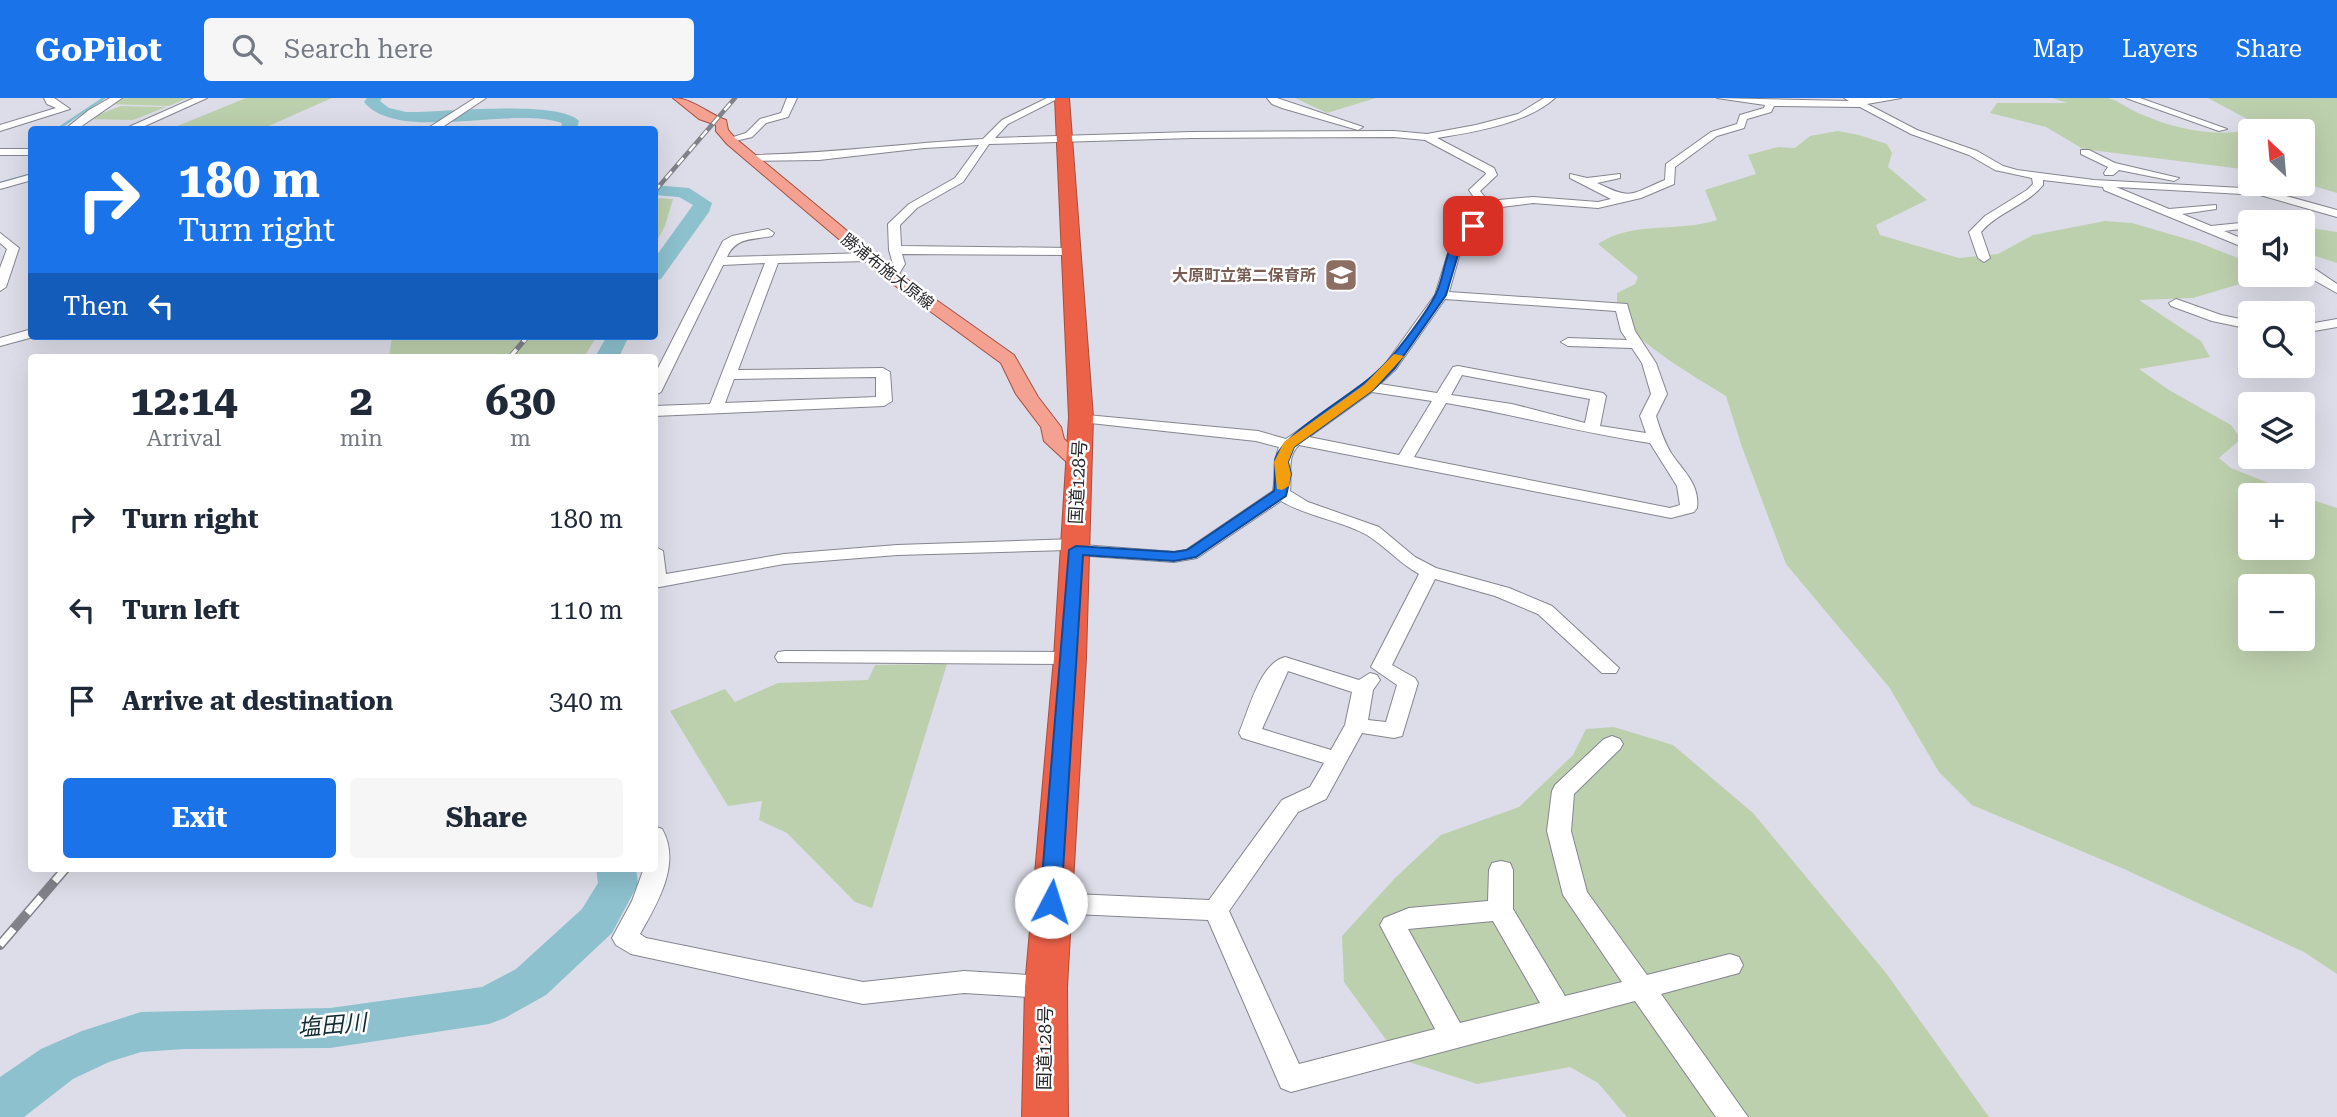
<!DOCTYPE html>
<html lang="en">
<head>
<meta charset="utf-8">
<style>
	body { margin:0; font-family:"Roboto Serif","Noto Sans JP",serif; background:#f6f6f7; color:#1f2937; height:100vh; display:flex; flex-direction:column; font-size:26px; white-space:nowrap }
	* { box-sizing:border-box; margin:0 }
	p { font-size:23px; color:#747a83 }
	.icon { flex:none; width:38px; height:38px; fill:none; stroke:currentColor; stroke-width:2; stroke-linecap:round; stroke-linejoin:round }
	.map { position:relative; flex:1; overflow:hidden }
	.sheet { position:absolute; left:28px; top:256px; width:630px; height:518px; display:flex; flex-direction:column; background:#fff; border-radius:7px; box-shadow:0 7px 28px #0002 }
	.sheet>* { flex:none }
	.hud { position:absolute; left:28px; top:28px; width:630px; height:214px; border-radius:7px; box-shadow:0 7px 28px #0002; background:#1a73e8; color:#fff; overflow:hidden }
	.needle { width:46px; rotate:334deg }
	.fabs { position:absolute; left:2238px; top:21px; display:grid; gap:14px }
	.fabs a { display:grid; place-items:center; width:77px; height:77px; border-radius:7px; background:#fff; box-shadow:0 7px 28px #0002; font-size:35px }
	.pin { position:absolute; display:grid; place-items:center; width:60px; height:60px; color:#fff; margin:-30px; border-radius:14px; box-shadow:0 4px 10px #0006 }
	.me { position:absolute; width:77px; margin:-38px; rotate:5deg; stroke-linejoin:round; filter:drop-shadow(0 0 5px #0008) }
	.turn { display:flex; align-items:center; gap:24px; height:147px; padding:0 35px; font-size:32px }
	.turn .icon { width:91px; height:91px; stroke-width:2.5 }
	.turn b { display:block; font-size:49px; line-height:60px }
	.then { display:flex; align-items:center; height:66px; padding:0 35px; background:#0003; gap:14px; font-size:26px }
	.eta { display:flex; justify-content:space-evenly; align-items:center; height:119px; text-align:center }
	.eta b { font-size:42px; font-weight:700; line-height:49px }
	.cta { display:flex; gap:14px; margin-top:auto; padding:14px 35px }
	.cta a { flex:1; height:80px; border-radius:7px; background:#1a73e8; color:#fff; font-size:28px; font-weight:700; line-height:80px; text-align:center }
	.cta a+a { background:#f6f6f7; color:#1f2937 }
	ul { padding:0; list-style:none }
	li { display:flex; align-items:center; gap:21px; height:91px; padding:0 35px }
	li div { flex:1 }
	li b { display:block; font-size:26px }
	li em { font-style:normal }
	header { display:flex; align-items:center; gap:42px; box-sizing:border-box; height:98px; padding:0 35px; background:#1a73e8; color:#fff }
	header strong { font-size:33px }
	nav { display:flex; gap:38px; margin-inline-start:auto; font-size:24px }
	.search { width:490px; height:63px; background:#f6f6f7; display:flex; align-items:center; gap:18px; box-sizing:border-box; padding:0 24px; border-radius:7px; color:#747a83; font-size:26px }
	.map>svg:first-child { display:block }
</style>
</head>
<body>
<header>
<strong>GoPilot</strong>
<div class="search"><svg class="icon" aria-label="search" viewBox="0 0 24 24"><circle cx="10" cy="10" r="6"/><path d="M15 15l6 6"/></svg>Search here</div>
<nav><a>Map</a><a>Layers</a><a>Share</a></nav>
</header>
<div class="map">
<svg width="2337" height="1019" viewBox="0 0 2337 1019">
	<rect width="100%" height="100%" fill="#dddde9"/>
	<!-- green -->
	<g fill="#bdd0ad" fill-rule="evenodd">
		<polygon points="124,0 188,0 169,8 108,6"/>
		<polygon points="246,0 332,0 262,31 170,31"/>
		<polygon points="1295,0 1376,0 1327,15"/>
		<path d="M 2053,0 C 2070,0 2092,0 2108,0 C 2120,3 2131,13 2143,17 C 2177,32 2226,42 2260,28 L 2208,0 L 2337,0 L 2337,95 L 2303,85 L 2303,33 L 2250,33 L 2250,72 L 2083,51 L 2046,29 L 1990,15 L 1997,5 L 2067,5 Z"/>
		<polygon points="121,8 166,9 133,22 87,21"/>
		<path d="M 1838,33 L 1859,37 L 1887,46 L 1892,55 L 1888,69 L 1927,102 L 1876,127 L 1880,137 L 1959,160 L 1998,156 L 2033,137 L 2105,123 L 2132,125 L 2197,144 L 2248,164 L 2250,177 L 2259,177 L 2253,182 L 2193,200 L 2139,202 L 2201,243 L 2210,259 L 2139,271 L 2169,292 L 2231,327 L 2241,341 L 2219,360 L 2231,370 L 2299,397 L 2250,397 L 2250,450 L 2303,450 L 2303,399 L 2337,410 L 2337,876 L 2304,854 L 2124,771 L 1972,707 L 1939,674 L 1889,589 L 1786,466 L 1742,349 L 1726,298 C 1688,275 1648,251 1617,219 L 1617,195 L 1635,186 L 1638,179 L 1598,146 C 1634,122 1677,135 1717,122 L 1705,92 L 1756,76 L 1748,57 L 1778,49 L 1795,50 L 1810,38 ZM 2250,488 L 2303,488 L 2303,541 L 2250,541 Z"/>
		<polygon points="655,100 673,101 665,128 655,146"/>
		<polygon points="2303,129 2337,134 2337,165 2303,154"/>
		<polygon points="392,238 597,238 584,259 389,259"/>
		<polygon points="947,566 872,810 855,804 787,735 759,722 762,703 728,708 670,613 725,591 735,604 778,585 868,582 875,567"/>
		<polygon points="1614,629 1673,647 1753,715 1886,875 1989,1019 1627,1019 1598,985 1570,969 1477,986 1400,961 1344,884 1342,838 1395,780 1441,737 1519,709 1573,657 1586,631"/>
	</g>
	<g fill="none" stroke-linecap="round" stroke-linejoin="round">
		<!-- stream -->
		<g stroke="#8cc1cd" stroke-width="2.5">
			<polyline points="56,32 104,0"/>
			<polyline points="32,53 28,56 32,64"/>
			<polyline points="0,85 32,76"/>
		</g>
		<!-- river -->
		<g fill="#8cc1cd" fill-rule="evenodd">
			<path d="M 367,0 L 382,0 L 380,3 L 389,10 L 406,14 C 440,15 558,1 579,23 L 576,32 L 560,32 L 562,25 C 511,7 399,46 364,4 Z"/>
			<polygon points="654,87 689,90 712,105 709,114 661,181 654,183 654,161 693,107 679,99 654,97"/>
			<polygon points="607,238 629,238 619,259 595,259"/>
			<polygon points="596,770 636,770 638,786 612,835 546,897 505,920 489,926 330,950 184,951 141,954 109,964 73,981 24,1019 0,1019 0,979 41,951 82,933 141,914 330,910 482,889 516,871 582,811 598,785"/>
		</g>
		<defs>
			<g id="minor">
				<polygon points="44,0 54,0 70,11 0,33 0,27 56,10 47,6"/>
				<polygon points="110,0 122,0 76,32 64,32 89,12"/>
				<polygon points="194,0 207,0 136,32 122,32"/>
				<polygon points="475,0 486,0 438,32 425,32"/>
				<polygon points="787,0 797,0 788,19 766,25 752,39 727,45 727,41 746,35 760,21 781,15"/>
				<path d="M 1047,0 L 1059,0 L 1008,26 L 995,40 L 1192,34 L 1394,33 L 1427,36 L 1476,27 L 1518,16 L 1544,0 L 1555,0 C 1526,26 1474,34 1437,40 L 1494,70 L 1497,77 L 1480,93 L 1488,103 L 1533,99 L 1598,104 L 1611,101 L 1570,80 L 1570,76 L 1587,80 L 1620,76 L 1620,80 L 1597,85 C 1632,102 1629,97 1665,82 L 1666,66 L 1711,34 L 1737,26 L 1740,17 L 1764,10 L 1765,7 L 1717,0 L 1849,3 L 1844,0 L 1901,0 L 1867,6 L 1917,32 L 1977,53 L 2003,68 L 2017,72 L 2094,82 L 2261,91 L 2337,112 L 2337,119 L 2260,97 L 2116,89 L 2169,111 L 2216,107 L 2216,111 L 2182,116 L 2211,128 L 2250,124 L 2253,124 L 2250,124 L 2250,130 L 2224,133 L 2250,144 L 2250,152 L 2104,92 L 2103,89 L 2043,82 L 2043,87 C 2026,108 1998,114 1981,134 L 1990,160 L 1984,164 L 1978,160 L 1969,134 L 1985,118 L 2027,92 L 2033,86 L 2032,80 L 1995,72 L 1969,57 L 1911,36 L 1860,9 L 1774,8 L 1771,14 L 1747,21 L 1744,30 L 1717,38 L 1675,69 L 1674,86 L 1641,100 L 1598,110 L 1533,105 L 1493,110 L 1490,120 L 1464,141 L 1449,194 L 1627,206 L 1635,233 L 1656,265 L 1667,296 L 1656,318 C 1660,331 1664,343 1671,355 C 1683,373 1700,386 1697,410 L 1694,414 L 1671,420 L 1299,347 C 1286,359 1292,377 1290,393 L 1308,404 L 1379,429 L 1415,459 L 1436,470 L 1509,490 L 1552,508 L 1619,570 L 1616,575 L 1602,575 L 1538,516 L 1495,498 L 1435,481 L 1392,567 L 1415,580 L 1418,585 L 1402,638 L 1394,640 L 1362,635 L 1326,701 L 1298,714 L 1229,813 L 1299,966 L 1435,931 L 1380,827 L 1384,820 L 1409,810 L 1488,803 L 1489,772 L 1492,765 L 1501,763 L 1510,765 L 1513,772 L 1513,811 L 1565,898 L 1622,884 L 1563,797 L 1547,733 L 1552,693 L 1555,687 L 1604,641 L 1612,638 L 1620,641 L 1623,646 L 1620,651 L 1574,696 L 1571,733 L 1587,794 L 1647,877 L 1730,856 L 1739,859 L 1743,867 L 1739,875 L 1661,896 L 1748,1019 L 1716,1019 L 1635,903 L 1291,994 L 1281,990 L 1208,822 L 1051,815 L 1042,812 L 1038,805 L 1042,798 L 1051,795 L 1209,802 L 1282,702 L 1310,689 L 1324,665 L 1242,640 L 1239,635 C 1249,612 1260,565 1285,559 L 1359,582 L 1370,575 L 1377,577 L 1380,582 L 1373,592 L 1368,622 L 1386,624 L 1397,587 L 1371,569 L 1419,476 C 1399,465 1385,448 1367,437 C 1340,422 1308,419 1281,403 L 1197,460 L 1174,464 L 1076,457 L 1070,456 L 1067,452 L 897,457 L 784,466 L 654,490 L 654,448 L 663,453 L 666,476 L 784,456 L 897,447 L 1075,441 L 1081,442 L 1083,447 L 1174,454 L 1186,452 L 1273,393 C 1276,377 1273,364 1279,349 L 1256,343 L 1081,324 L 1073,319 L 1076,316 L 1258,333 L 1286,341 L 1364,286 L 1386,265 L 1435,197 L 1453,139 L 1481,117 L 1482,111 L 1469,92 L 1486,76 L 1485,74 L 1425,42 L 1394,39 L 1192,40 L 989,46 L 963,84 L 917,110 L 900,127 L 901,148 L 1071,150 L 1075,151 L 1075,157 L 902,156 L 905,166 L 896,181 L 892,182 L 886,178 L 893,166 L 889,152 L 888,126 L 909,106 L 955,80 L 979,47 L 924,50 L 819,62 L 749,63 L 744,60 L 749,57 C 828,56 905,45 983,41 L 1002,22 ZM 1445,201 L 1616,213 L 1621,233 L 1627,242 L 1568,240 L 1561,244 L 1568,248 L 1632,250 L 1642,265 L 1651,296 L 1640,318 L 1646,335 L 1600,328 L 1606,298 L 1603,295 L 1458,268 L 1453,269 L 1437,295 L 1380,286 L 1396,271 ZM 1462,277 L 1590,301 L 1585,325 L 1512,306 L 1451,297 ZM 1372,294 L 1432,303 L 1399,357 L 1309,339 ZM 1446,305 C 1514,316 1581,335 1650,345 L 1677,388 L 1680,407 L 1670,410 L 1414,359 ZM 1288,573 L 1352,594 L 1345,627 L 1331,652 L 1262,631 ZM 1493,823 L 1540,905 L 1460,925 L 1408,831 Z"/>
				<polygon points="1267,0 1277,0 1363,29 1358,32 1282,10 1272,6"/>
				<polygon points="2126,0 2140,0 2227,31 2219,33"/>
				<rect x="0" y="51" width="32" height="6"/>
				<polygon points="2081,52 2089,52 2115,65 2179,80 2174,83 2119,72 2113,77 2105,77 2104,75 2108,69 2081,56"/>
				<polygon points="32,76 32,82 0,91 0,85"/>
				<path d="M 768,131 L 774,135 L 772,138 C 752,142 736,139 727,159 L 869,155 L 875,159 L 869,163 L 778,165 L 738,272 L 883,270 L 890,274 L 892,303 L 884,308 L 654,318 L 654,308 L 710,306 L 765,165 L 723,167 L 661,294 L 654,298 L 654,278 L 723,143 L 732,138 ZM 876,279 L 876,299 L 725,305 L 734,281 Z"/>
				<polygon points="0,135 19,150 6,189 0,193 0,170 7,151 0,145"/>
				<polygon points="2309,167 2337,186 2337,195 2303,176 2303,169"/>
				<polygon points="2176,201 2221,217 2250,223 2250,231 2212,223 2171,208 2169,205"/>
				<polygon points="2337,221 2337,229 2303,235 2303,227"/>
				<polygon points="32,231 32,238 37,238 0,248 0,240"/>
				<polygon points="785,553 1070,554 1077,555 1080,560 1077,565 1070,566 778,564 775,559 778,554"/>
				<path d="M 654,728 L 662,731 C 682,765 657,806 640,836 L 646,840 L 863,884 L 964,873 L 1046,878 L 1055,881 L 1059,889 L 1055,897 L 1046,900 L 964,895 L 863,906 L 631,856 L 616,847 L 612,840 L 632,803 L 644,770 L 654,770 Z"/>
			</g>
			<path id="major" d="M 673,0 C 693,0 708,16 726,22 L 728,32 L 735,40 L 898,175 L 1014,257 L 1038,299 L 1061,329 L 1064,341 L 1088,364 L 1085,368 L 1071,368 L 1044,343 L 1041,329 L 1016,296 L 1001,265 L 886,181 L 727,46 L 716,33 L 716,27 L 699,21 Z"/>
			<polygon id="highway" points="1055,0 1069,0 1093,319 1086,560 1067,889 1068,1019 1022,1019 1025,889 1054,560 1069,319"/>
		</defs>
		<!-- minor casing -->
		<use href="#minor" stroke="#858590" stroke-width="2"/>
		<!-- major casing -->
		<use href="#major" stroke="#a74e3f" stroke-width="2"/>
		<!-- highway casing -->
		<use href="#highway" stroke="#a74e3f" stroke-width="2"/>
		<!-- minor -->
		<use href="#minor" fill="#fff" fill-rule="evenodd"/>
		<!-- major -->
		<use href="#major" fill="#f4a192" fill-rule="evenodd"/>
		<!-- highway -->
		<use href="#highway" fill="#ec6249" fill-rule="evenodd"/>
		<defs>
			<polyline id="rail-far2" points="654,94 735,0"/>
			<polyline id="rail-far1" points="510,259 528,238"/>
			<polyline id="rail" points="0,847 66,770"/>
		</defs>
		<!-- rail-far2 casing -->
		<use href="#rail-far2" stroke="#81818a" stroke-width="4.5"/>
		<!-- rail-far1 casing -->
		<use href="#rail-far1" stroke="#81818a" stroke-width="5"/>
		<!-- rail casing -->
		<use href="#rail" stroke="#81818a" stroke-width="10"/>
		<!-- rail-far2 -->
		<use href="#rail-far2" stroke="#fff" stroke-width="2.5" stroke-dasharray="9" stroke-linecap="butt"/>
		<!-- rail-far1 -->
		<use href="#rail-far1" stroke="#fff" stroke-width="3.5" stroke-dasharray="10" stroke-linecap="butt"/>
		<!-- rail -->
		<use href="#rail" stroke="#fff" stroke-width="7" stroke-dasharray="21" stroke-linecap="butt"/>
	</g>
	<!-- route -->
	<path fill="#1a73e8" stroke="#114b97" stroke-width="2" d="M 1469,126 L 1477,128 L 1463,140 L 1446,197 L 1395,270 L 1373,292 L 1294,349 L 1288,364 L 1291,376 L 1286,398 L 1196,459 L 1174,463 L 1083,457 L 1061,804 L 1058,810 L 1051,813 L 1043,810 L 1040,804 L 1069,452 L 1076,448 L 1174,454 L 1187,452 L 1274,393 C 1276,383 1274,368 1275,362 C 1282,333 1363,293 1386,265 C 1400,250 1427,214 1436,196 C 1448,169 1443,146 1469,126 Z"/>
	<!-- slow -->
	<polygon fill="#f59e0b" points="1394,256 1404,258 1373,292 1294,349 1288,364 1291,376 1289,388 1282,392 1277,391 1274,364 1284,344 1364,287"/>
	<!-- icons -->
	<defs>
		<symbol id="school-square" viewBox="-11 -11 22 22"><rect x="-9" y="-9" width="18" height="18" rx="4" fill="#8d6e63" stroke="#fff"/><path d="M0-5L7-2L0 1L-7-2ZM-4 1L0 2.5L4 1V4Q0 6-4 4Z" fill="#fff"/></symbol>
	</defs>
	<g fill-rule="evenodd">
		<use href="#school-square" x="1322" y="158" width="38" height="38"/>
	</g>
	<g text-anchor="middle" stroke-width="5" stroke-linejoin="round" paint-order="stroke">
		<!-- far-street labels -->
		<g font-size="16" fill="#28282d" stroke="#fff">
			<text transform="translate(888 173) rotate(38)" y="6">勝浦布施大原線</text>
		</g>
		<!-- far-education labels -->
		<g font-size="16" font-weight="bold" fill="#785e54" stroke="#fff" text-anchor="end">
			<text x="1316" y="183">大原町立第二保育所</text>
		</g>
		<!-- street labels -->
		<g font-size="18" fill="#28282d" stroke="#fff">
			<text transform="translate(1078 384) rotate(-87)" y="6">国道128号</text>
			<text transform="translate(1045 950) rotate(-89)" y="6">国道128号</text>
		</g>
		<!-- near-water labels -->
		<g font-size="23" font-style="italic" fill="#122e34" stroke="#fff">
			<text transform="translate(332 927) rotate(-5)" y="8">塩田川</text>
		</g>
	</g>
</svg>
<div class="fabs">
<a><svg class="needle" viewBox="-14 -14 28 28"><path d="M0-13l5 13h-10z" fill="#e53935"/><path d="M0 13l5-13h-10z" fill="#747a83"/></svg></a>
<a><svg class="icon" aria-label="sound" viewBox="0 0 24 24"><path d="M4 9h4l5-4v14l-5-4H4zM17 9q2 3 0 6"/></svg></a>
<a><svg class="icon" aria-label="search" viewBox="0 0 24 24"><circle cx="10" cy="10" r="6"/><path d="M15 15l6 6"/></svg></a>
<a><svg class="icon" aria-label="layers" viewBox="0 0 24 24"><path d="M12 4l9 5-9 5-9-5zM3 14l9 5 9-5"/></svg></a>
<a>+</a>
<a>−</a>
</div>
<div class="pin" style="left:1473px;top:128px;background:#d93025"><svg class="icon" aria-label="arrive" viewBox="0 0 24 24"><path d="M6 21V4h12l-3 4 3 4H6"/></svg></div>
<svg class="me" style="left:1051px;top:804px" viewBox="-20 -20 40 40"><circle r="19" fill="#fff"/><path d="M0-13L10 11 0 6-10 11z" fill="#1a73e8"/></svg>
<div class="hud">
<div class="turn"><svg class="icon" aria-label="right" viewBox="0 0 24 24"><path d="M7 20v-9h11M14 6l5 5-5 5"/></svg><div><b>180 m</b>Turn right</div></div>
<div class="then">Then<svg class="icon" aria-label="left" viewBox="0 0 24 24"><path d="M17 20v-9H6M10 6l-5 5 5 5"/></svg></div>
</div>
<section class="sheet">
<div class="eta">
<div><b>12:14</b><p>Arrival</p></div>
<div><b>2</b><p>min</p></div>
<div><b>630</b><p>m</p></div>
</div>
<ul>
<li><svg class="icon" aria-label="right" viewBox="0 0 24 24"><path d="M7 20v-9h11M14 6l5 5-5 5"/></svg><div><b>Turn right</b></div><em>180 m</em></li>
<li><svg class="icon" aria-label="left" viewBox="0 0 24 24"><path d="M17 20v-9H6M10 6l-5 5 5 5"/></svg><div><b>Turn left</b></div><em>110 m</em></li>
<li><svg class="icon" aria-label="arrive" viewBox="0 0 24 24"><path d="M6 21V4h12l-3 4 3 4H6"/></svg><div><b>Arrive at destination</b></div><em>340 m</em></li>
</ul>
<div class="cta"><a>Exit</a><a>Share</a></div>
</section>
</div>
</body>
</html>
